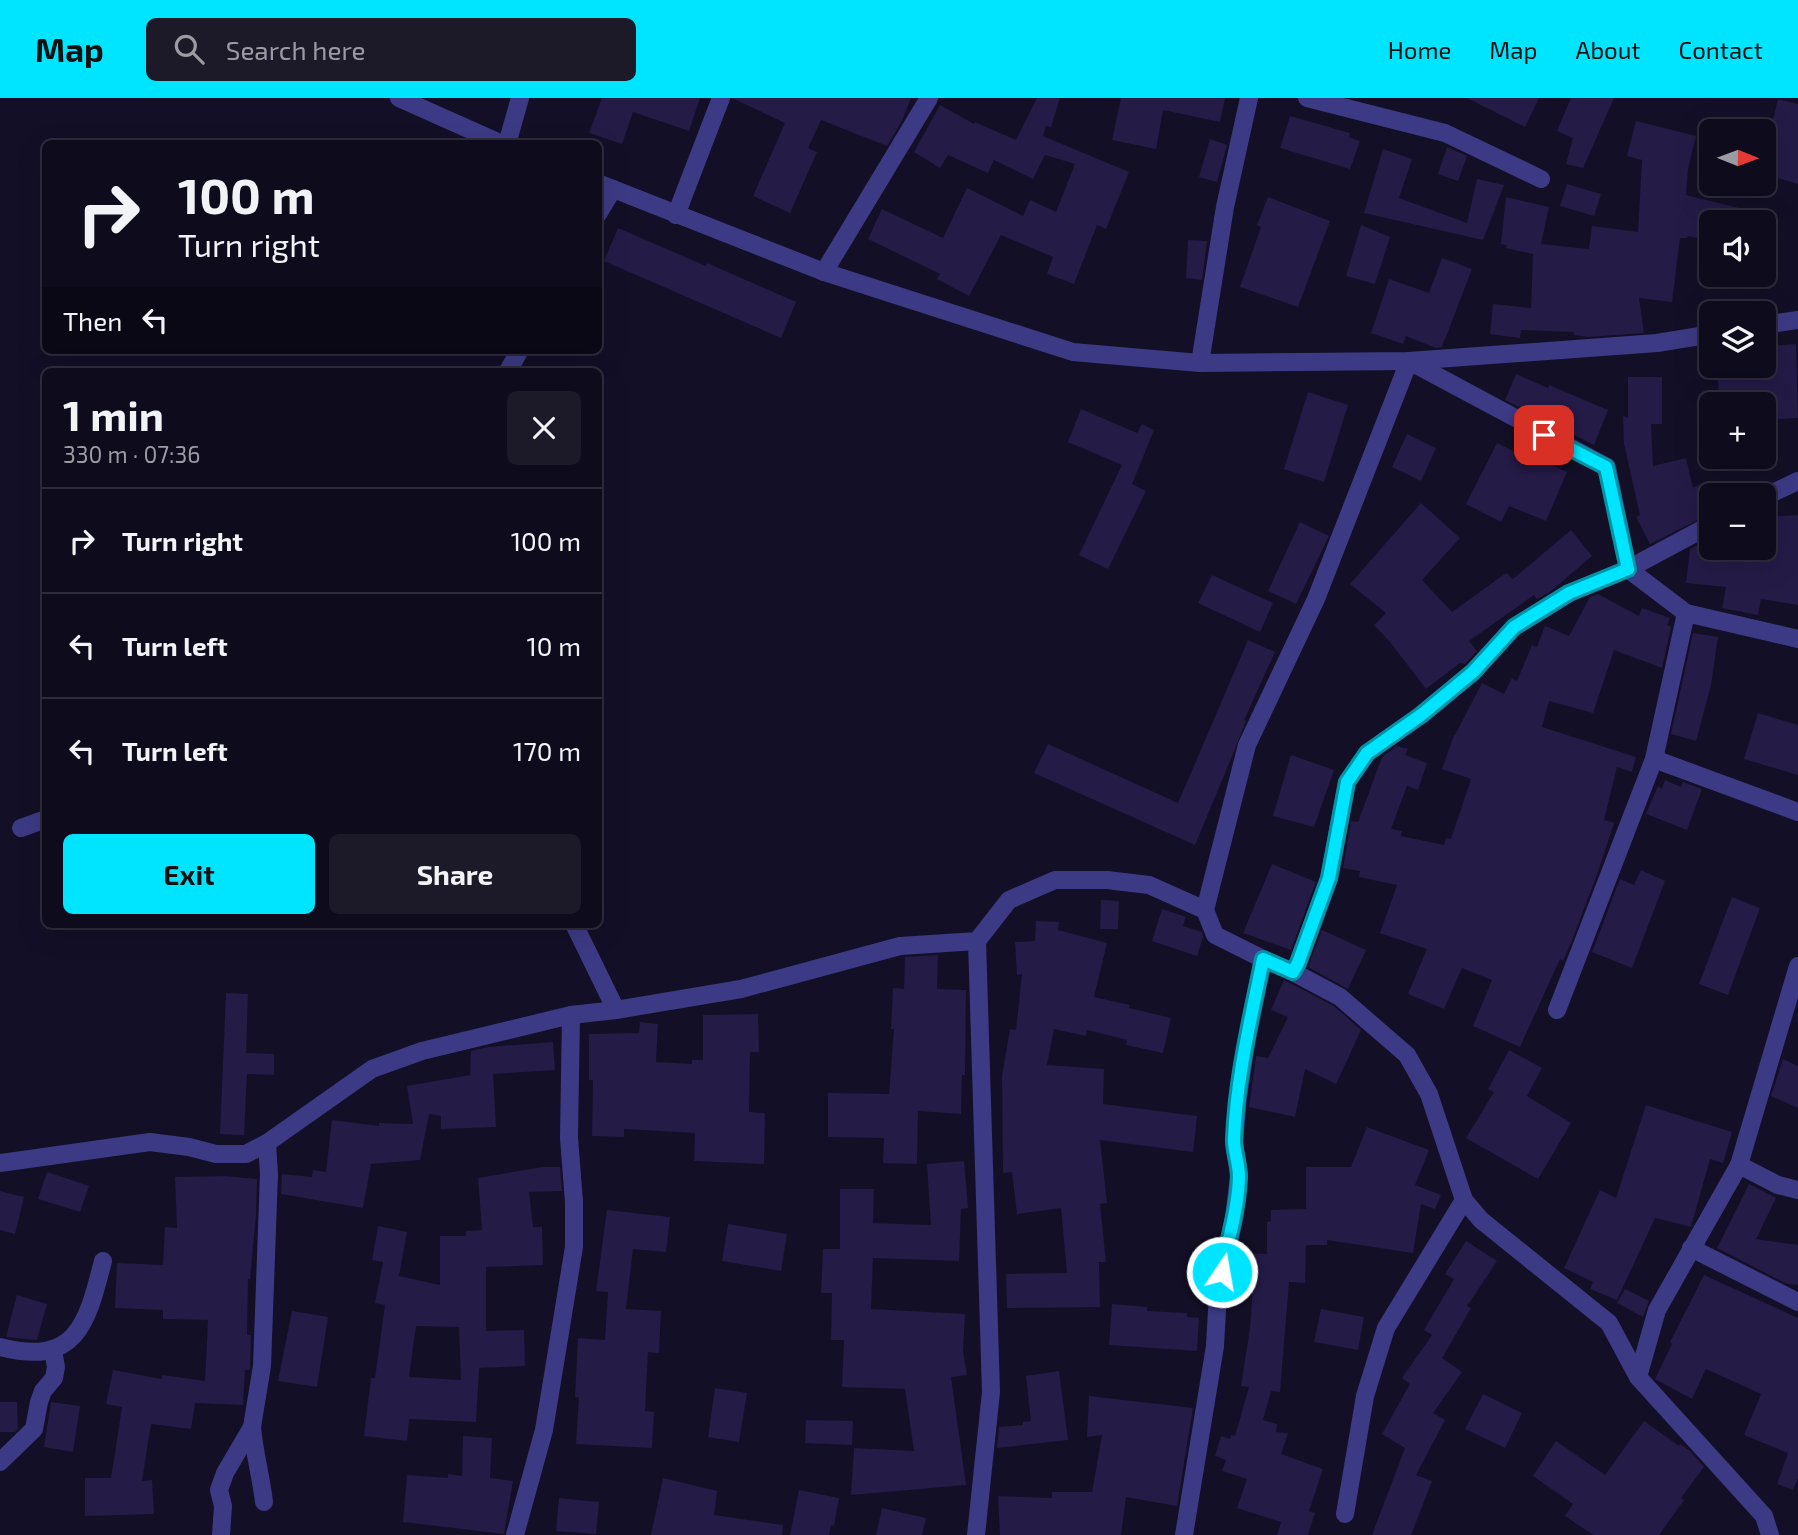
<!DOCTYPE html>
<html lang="en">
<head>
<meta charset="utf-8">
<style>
	body { margin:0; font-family:"Exo 2",sans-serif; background:#1c1929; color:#f1f3f6; height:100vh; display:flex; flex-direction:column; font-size:26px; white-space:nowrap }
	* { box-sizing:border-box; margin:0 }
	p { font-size:23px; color:#9b9ba3 }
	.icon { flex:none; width:38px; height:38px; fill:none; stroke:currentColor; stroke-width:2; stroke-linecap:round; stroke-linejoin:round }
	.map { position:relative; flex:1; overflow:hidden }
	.panel { position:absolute; left:42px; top:270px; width:560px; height:560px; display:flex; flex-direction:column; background:#0e0b1c; border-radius:10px; box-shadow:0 7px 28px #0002,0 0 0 2px #2e2b3b }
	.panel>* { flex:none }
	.guide { position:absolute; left:42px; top:42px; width:560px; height:214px; border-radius:10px; box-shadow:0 7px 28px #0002,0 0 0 2px #2e2b3b; background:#0e0b1c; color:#f1f3f6; overflow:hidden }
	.needle { width:46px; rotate:91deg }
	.buttons { position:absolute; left:1699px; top:21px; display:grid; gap:14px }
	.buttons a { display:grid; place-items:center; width:77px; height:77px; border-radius:10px; background:#0e0b1c; box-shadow:0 7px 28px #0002,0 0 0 2px #2e2b3b; font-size:35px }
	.pin { position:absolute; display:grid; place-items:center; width:60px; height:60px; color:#fff; margin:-30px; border-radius:14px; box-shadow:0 4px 10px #0006 }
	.me { position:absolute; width:77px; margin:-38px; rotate:12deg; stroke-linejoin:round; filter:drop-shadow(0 0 5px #0008) }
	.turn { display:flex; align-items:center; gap:24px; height:147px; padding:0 21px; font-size:32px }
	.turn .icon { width:91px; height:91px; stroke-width:2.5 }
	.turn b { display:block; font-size:49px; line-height:60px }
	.then { display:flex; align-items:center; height:66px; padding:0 21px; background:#0003; gap:14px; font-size:26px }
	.round { display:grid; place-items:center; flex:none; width:74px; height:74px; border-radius:10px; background:#1c1929 }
	.overview { display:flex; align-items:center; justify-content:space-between; height:119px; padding:0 21px }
	h1 { font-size:42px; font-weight:700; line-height:52px }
	.button { display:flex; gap:14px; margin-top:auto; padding:14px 21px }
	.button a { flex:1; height:80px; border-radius:10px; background:#00e5ff; color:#111; font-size:28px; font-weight:700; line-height:80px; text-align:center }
	.button a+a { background:#1c1929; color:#f1f3f6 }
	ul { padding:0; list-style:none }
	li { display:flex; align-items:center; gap:21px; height:105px; padding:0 21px; border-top:2px solid #2e2b3b }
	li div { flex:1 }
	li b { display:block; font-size:26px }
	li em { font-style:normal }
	header { display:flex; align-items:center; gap:42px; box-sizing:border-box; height:98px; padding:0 35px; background:#00e5ff; color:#111 }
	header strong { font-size:33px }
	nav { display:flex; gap:38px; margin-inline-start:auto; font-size:24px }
	.search { width:490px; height:63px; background:#1c1929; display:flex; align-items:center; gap:18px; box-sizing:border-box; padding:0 24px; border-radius:10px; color:#9b9ba3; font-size:26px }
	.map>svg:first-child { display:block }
</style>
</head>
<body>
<header>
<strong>Map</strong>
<div class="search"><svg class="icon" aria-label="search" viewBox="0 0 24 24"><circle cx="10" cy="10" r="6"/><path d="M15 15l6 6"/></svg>Search here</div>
<nav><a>Home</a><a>Map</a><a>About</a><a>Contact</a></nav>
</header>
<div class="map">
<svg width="1798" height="1437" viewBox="0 0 1798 1437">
	<rect width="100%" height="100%" fill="#130f26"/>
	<!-- building -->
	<g fill="#241b47" fill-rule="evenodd">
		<polygon points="602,0 700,0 689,33 633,14 622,46 589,35"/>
		<polygon points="732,0 911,0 902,23 887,48 821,22 808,50 817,54 790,115 753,98 785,25"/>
		<polygon points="1037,0 1060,0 1051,29 1046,28 1043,38 1129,74 1106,131 1097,127 1074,186 1047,176 1053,159 1001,137 969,198 937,181 940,176 868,141 882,111 943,140 967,90 1023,118 1030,102 1056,114 1075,66 1045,57 1033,81 994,62 988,75 948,57 940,70 914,54 940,7 974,26 975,24 1016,42"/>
		<polygon points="1121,0 1225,0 1220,24 1163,12 1156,51 1112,42"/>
		<polygon points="1467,0 1539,0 1525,29"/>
		<polygon points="1571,0 1614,0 1583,70 1566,66 1573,40 1557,33"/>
		<polygon points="1778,1 1798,6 1798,86 1764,76 1764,65 1773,36 1770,35"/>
		<polygon points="1290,18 1350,35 1349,39 1360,43 1350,71 1280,50"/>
		<polygon points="1636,23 1696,38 1688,71 1686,97 1739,110 1735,124 1712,124 1712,143 1688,138 1687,140 1680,140 1672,204 1639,200 1644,235 1588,239 1574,237 1574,234 1521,232 1520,240 1490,236 1493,206 1531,210 1533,156 1506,150 1507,147 1501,146 1506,99 1549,109 1541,146 1589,151 1592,128 1638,134 1642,62 1627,58"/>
		<polygon points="1210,41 1227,47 1217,84 1199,79"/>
		<polygon points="1447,49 1467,58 1458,83 1438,76"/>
		<polygon points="1383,51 1412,61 1399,100 1467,125 1477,81 1504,87 1483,142 1364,115"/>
		<polygon points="1567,86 1601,96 1594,118 1560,108"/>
		<polygon points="1268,99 1330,123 1298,209 1240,189 1261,129 1257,127"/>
		<polygon points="1361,127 1390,139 1375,186 1346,178"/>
		<polygon points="618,130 706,168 707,165 796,204 781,240 604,163"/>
		<polygon points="1188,142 1207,143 1202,182 1186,180"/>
		<polygon points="1442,160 1472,171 1442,249 1436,250 1406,238 1403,246 1371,235 1389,181 1429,195"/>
		<polygon points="1796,246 1798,320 1765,322 1764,306 1719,306 1718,278 1766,275 1765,248"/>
		<polygon points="1516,276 1548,290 1549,287 1608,312 1594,347 1505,302"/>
		<polygon points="1628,279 1662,279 1662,326 1651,326 1653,368 1686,360 1693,390 1701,386 1712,408 1712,415 1650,446 1636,419 1640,417 1624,346 1623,318 1628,320"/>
		<polygon points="1308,294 1348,307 1324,384 1284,371"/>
		<polygon points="1081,311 1137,335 1142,326 1154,332 1132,386 1146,393 1108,471 1079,457 1122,367 1068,344"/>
		<polygon points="1407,336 1436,350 1421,383 1392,369"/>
		<polygon points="1497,345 1540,366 1541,362 1567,374 1546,423 1509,408 1501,424 1466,406"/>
		<polygon points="1421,405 1460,440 1422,482 1452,514 1506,475 1513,481 1571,432 1592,458 1550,494 1537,501 1534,497 1469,543 1477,553 1465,566 1460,565 1426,591 1390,544 1374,527 1386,515 1350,486"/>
		<polygon points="1798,417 1798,507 1761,501 1758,517 1722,510 1726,489 1686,485 1690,451 1712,439 1712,450 1764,450 1764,419"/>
		<polygon points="1300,424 1329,438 1296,506 1268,493"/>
		<polygon points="1212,477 1273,505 1260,534 1198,505"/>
		<polygon points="1598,496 1639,518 1642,510 1670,520 1667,527 1671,529 1662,570 1614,552 1593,615 1549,603 1542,629 1636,659 1632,674 1617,669 1604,722 1614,725 1598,774 1571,845 1563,863 1560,861 1520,949 1473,928 1492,882 1462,870 1444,911 1408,896 1427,851 1380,835 1397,787 1359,779 1360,773 1343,770 1351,723 1358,724 1382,659 1397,648 1408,651 1405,657 1427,665 1418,692 1407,688 1391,731 1402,733 1401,738 1444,747 1446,740 1451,741 1471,681 1442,671 1454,637 1455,637 1482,585 1504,596 1512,580 1517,583 1532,547 1537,549 1545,528 1569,538 1590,499"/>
		<polygon points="1693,535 1718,539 1711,587 1696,643 1671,636"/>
		<polygon points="1248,542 1275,554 1244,622 1246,623 1233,656 1195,747 1034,675 1048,646 1178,705"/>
		<polygon points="1758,615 1798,627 1798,677 1744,661"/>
		<polygon points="1291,657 1334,672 1314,729 1273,718"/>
		<polygon points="1665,682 1681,689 1683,684 1702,691 1687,732 1646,716 1658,688 1662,691"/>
		<polygon points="1272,766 1316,784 1291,852 1243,835"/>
		<polygon points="1641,772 1665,783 1632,870 1592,854 1620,781 1634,787"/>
		<polygon points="1732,799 1760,810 1728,897 1699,886"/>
		<polygon points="1101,802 1119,803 1118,831 1100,831"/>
		<polygon points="1162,811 1186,819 1183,828 1202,834 1203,839 1197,858 1152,843"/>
		<polygon points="1036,823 1059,824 1058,832 1107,845 1094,899 1130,907 1129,910 1171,920 1163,955 1126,947 1127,942 1087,932 1086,938 1054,931 1047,967 1104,971 1103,1006 1197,1018 1193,1054 1100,1042 1107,1105 1100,1106 1106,1164 1099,1164 1100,1209 1007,1210 1006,1176 1067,1175 1061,1110 1017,1116 1012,1074 1003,1075 1002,978 1010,931 1016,932 1022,876 1017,877 1015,844 1035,843"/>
		<polygon points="1322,832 1366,852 1348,891 1308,869"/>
		<polygon points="938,857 937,891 966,892 965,977 962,977 961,1016 918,1013 917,1066 883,1065 884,1040 828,1039 828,995 889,996 894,931 891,931 893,890 904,891 905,859"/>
		<polygon points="1284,882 1334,908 1361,932 1336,986 1305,971 1295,1019 1249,1009 1256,958 1268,960 1288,919 1271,912"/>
		<polygon points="226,895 248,896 246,955 274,956 274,977 247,976 244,1037 220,1036"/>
		<polygon points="758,916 759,954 750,954 749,1014 765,1015 764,1066 694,1063 695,1035 624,1031 624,1039 592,1038 593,982 589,982 589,936 639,935 640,924 658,926 656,964 692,966 692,962 703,962 703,917"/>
		<polygon points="553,944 555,972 493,976 496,1029 441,1031 441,1018 429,1016 420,1062 371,1066 363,1110 281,1096 282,1076 312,1079 313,1072 326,1074 332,1022 379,1028 379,1025 413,1026 407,988 470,977 471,953 488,949"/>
		<polygon points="1509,952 1542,970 1527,998 1571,1025 1538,1081 1466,1040 1494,994 1488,991"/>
		<polygon points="1783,961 1798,968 1798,1010 1771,998"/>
		<polygon points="1646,1007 1732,1034 1723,1065 1710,1061 1691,1129 1655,1120 1617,1202 1590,1191 1593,1184 1564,1170 1600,1092 1616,1100"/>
		<polygon points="1367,1029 1429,1052 1415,1087 1441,1097 1435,1111 1421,1106 1413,1155 1327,1142 1327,1147 1306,1147 1305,1185 1289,1184 1280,1294 1271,1293 1263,1322 1277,1326 1276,1334 1288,1335 1281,1356 1323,1371 1309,1413 1315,1415 1308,1437 1277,1437 1281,1424 1237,1410 1247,1381 1222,1373 1226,1362 1215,1358 1221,1338 1230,1341 1231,1337 1235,1338 1249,1289 1241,1288 1250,1230 1254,1174 1237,1174 1238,1155 1267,1156 1267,1124 1271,1123 1271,1112 1306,1111 1306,1069 1351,1069"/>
		<polygon points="964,1063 968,1110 961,1111 959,1163 873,1160 871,1211 965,1216 963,1253 967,1277 951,1279 966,1387 851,1397 854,1350 914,1353 905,1291 842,1289 844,1242 831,1242 832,1195 821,1195 823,1151 840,1151 840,1091 874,1091 873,1125 931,1127 927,1066"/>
		<path d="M 542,1069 L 560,1069 L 562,1093 L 529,1094 L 533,1129 L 542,1129 L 543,1167 L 486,1169 L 486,1233 L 524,1232 L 525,1268 L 479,1270 L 476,1324 L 409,1321 L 407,1343 L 364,1338 L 371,1280 L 375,1280 L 385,1207 L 375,1205 L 383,1164 L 372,1162 L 378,1128 L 407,1134 L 399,1178 L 440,1187 L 440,1138 L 466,1138 L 466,1133 L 482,1132 L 478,1080 ZM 416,1228 L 459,1229 L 461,1282 L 409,1279 Z"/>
		<polygon points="47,1074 89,1088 80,1114 38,1101"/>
		<polygon points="225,1078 257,1081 256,1117 250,1181 248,1181 247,1237 251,1237 250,1272 245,1272 243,1307 195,1305 191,1331 151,1326 142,1383 152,1382 154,1416 85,1418 85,1380 111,1380 122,1309 106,1306 113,1272 162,1281 162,1277 205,1283 208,1222 163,1221 163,1212 115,1210 117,1165 163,1167 165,1129 177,1130 175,1079"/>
		<polygon points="1749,1086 1776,1100 1756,1141 1798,1147 1798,1187 1787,1186 1717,1150"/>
		<polygon points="0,1093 24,1099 15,1136 0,1132"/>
		<polygon points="607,1112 670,1119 666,1154 633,1151 626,1211 661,1213 659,1255 648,1254 645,1313 654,1314 652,1350 576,1346 579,1300 575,1299 578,1240 605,1242 608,1194 596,1193"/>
		<polygon points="728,1126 787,1136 781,1173 722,1163"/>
		<polygon points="1466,1143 1497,1163 1467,1208 1471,1210 1442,1260 1462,1274 1433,1315 1445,1322 1416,1377 1432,1383 1411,1437 1372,1437 1405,1350 1382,1336 1410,1286 1402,1280 1432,1237 1424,1232 1454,1181 1445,1176"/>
		<polygon points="1704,1177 1798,1220 1798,1380 1793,1392 1777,1386 1788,1355 1744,1337 1761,1296 1706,1271 1692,1301 1655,1281 1672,1246 1670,1244"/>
		<polygon points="1625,1191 1649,1203 1643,1219 1617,1205"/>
		<polygon points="17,1197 47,1206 37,1242 6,1239"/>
		<polygon points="1112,1206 1147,1209 1147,1213 1187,1215 1187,1219 1199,1220 1197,1253 1109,1247"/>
		<polygon points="1321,1211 1364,1219 1358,1252 1314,1244"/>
		<polygon points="292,1213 328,1219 317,1289 278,1283"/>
		<polygon points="1059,1273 1068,1342 997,1350 999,1329 1023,1327 1023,1324 1031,1323 1026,1278"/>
		<polygon points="715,1290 747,1295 739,1344 708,1339"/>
		<polygon points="1483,1296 1522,1315 1505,1350 1465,1331"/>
		<polygon points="1089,1298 1193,1310 1177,1408 1126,1399 1121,1437 1000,1437 998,1398 1052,1400 1052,1394 1092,1394 1102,1337 1087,1339"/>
		<polygon points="0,1304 17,1304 18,1331 15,1334 0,1334"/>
		<polygon points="51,1304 80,1308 73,1354 44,1349"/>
		<polygon points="806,1322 853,1323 852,1347 805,1345"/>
		<polygon points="1644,1323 1679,1348 1680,1346 1690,1353 1704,1369 1681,1400 1684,1402 1659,1437 1593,1437 1565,1418 1573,1406 1533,1378 1556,1343 1605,1377"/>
		<polygon points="463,1338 492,1340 490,1380 513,1383 504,1436 403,1424 407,1377 448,1380 448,1376 462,1378"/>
		<polygon points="663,1380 717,1393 714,1417 783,1427 782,1437 651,1437"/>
		<polygon points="799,1392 839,1400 834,1428 831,1427 829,1437 790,1437"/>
		<polygon points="559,1400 599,1404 596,1436 556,1433"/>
		<polygon points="882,1410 926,1420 922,1437 876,1437"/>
	</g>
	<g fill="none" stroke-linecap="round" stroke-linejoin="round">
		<!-- minor -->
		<g stroke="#3d3a85" stroke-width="18">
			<polyline points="399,0 502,46"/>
			<polyline points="1307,0 1445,35 1541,81"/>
			<polyline points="507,46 520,0"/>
			<polyline points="598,85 824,174 1073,254 1200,265 1409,263 1657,245 1712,236"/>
			<polyline points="598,116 613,91"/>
			<polyline points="676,117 721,0"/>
			<polyline points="824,174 929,0"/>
			<polyline points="1764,227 1798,222"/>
			<polyline points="1200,265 1225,109 1249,0"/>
			<polyline points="508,273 520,252"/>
			<polyline points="1764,399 1798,383"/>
			<polyline points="1654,661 1798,714"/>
			<polyline points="21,730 46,721"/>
			<polyline points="1205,812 1247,647 1316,501 1409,263 1607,369 1628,471 1686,515 1798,541"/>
			<polyline points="574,826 616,912"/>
			<polyline points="1293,874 1340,899 1407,957 1429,996 1464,1102 1481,1122 1609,1225 1638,1279 1764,1418 1770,1437"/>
			<polyline points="1557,912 1654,661 1686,515"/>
			<polyline points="0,1065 150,1044 189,1049 216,1056 246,1056 267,1045 372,971 422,953 571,917 616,912 741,891 900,848 977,843 1009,802 1055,782 1107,782 1149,787 1205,812 1215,837 1263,861"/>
			<polyline points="1739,1067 1778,1087 1798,1092"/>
			<polyline points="1691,1150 1798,1204"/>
			<path d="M 0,1249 C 77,1269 87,1225 103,1163"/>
			<polyline points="1638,1279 1657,1212 1739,1067 1798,868"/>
			<path d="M 252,1329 C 254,1354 261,1378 264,1404"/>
			<polyline points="0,1364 34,1331 39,1304 43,1293 54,1280 56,1269 53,1252"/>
			<polyline points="1345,1416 1365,1298 1386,1230 1464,1102"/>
			<polyline points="221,1437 223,1408 219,1392 225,1375 252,1329 262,1268 269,1076 267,1045"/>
			<polyline points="515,1437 544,1332 574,1149 574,1104 569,1040 571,917"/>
			<polyline points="976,1437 991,1294 977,843"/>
			<polyline points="1184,1437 1215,1248 1218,1194 1234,1121 1239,1077 1234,1044 1238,999 1247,940 1263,861 1293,874 1298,865 1329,781 1347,684 1367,655 1421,617 1473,574 1514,529 1569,495 1628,471 1712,426"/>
		</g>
	</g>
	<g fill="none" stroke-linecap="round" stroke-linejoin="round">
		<defs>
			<path id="route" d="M 1222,1174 C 1228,1142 1238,1111 1239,1079 C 1239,1066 1234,1054 1234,1042 C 1236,981 1251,920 1263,861 L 1293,874 L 1298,865 L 1329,780 L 1347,684 L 1367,655 L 1421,617 L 1473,574 L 1514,529 L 1569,495 L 1628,471 L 1606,369 L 1544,337"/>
		</defs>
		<!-- route casing -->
		<use href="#route" stroke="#0095a6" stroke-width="18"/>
		<!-- route -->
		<use href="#route" stroke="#00e5ff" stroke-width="12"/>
	</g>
</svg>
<div class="buttons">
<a><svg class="needle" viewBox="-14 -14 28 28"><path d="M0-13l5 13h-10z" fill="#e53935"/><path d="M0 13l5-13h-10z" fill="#9b9ba3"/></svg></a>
<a><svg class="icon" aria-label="sound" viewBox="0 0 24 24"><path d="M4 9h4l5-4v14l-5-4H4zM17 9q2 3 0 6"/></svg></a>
<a><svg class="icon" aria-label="layers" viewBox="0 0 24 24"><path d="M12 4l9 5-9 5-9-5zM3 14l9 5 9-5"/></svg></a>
<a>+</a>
<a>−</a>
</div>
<div class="pin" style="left:1544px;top:337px;background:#d93025"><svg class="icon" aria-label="arrive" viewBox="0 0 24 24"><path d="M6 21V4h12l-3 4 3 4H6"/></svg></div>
<svg class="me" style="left:1222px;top:1174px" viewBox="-20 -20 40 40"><circle r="17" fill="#00e5ff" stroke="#fff" stroke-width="3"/><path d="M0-11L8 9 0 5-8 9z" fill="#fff"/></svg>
<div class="guide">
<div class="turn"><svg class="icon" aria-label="right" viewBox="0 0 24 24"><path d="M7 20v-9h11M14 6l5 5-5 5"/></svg><div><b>100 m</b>Turn right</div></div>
<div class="then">Then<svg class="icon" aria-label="left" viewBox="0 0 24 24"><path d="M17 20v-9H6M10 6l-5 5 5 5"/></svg></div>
</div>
<section class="panel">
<div class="overview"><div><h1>1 min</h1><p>330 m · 07:36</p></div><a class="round"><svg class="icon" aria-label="close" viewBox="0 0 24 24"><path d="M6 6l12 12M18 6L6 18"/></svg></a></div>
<ul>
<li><svg class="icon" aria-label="right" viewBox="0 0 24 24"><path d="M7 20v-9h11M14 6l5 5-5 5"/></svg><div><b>Turn right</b></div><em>100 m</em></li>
<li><svg class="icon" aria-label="left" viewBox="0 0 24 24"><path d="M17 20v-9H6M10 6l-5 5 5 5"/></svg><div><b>Turn left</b></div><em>10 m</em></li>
<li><svg class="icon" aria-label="left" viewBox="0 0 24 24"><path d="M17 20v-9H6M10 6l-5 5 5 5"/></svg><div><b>Turn left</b></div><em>170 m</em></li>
</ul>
<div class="button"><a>Exit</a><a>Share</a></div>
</section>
</div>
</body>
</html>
